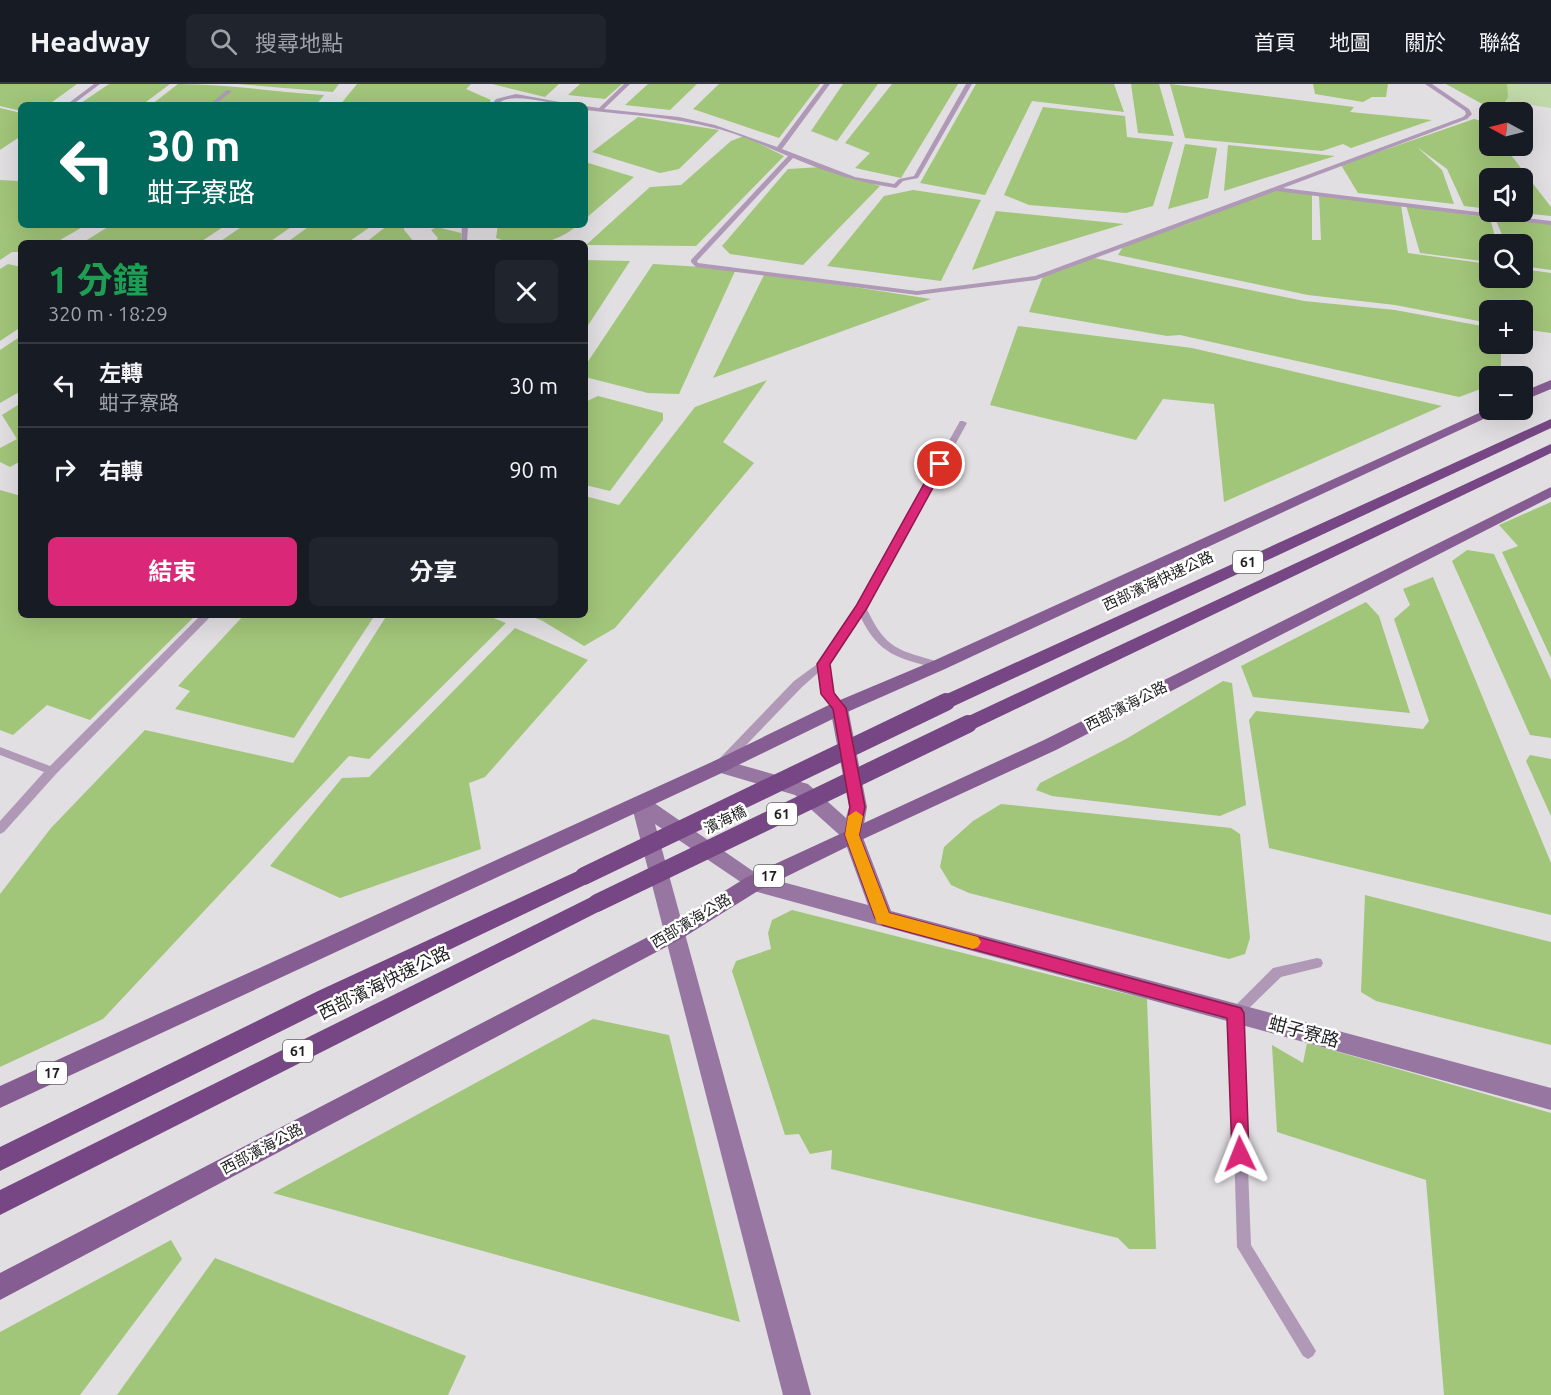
<!DOCTYPE html>
<html lang="zh-TW">
<head>
<meta charset="utf-8">
<style>
	body { margin:0; font-family:Ubuntu,"Noto Sans TC",sans-serif; background:#20242c; color:#f1f3f6; height:100vh; display:flex; flex-direction:column; font-size:22px; white-space:nowrap }
	* { box-sizing:border-box; margin:0 }
	p { font-size:20px; color:#9ea1a6 }
	.icon { flex:none; width:33px; height:33px; fill:none; stroke:currentColor; stroke-width:2; stroke-linecap:round; stroke-linejoin:round }
	.map { position:relative; flex:1; overflow:hidden }
	.side { position:absolute; left:18px; top:156px; width:570px; height:378px; display:flex; flex-direction:column; background:#171b24; border-radius:9px; box-shadow:0 6px 24px #0002 }
	.side>* { flex:none }
	.guide { position:absolute; left:18px; top:18px; width:570px; height:126px; border-radius:9px; box-shadow:0 6px 24px #0002; background:#00695c; color:#fff; overflow:hidden }
	.needle { width:39px; rotate:277deg }
	.tools { position:absolute; left:1479px; top:18px; display:grid; gap:12px }
	.tools a { display:grid; place-items:center; width:54px; height:54px; border-radius:9px; background:#171b24; box-shadow:0 6px 24px #0002; font-size:30px }
	.pin { position:absolute; display:grid; place-items:center; width:51px; height:51px; color:#fff; margin:-26px; border:3px solid #fff; border-radius:50%; box-shadow:0 2px 6px #0007 }
	.me { position:absolute; width:66px; margin:-33px; rotate:358deg; stroke-linejoin:round; filter:drop-shadow(0 0 4px #0008) }
	.turn { display:flex; align-items:center; gap:21px; height:126px; padding:0 30px; font-size:27px }
	.turn .icon { width:78px; height:78px; stroke-width:2.5 }
	.turn b { display:block; font-size:42px; line-height:51px }
	.round { display:grid; place-items:center; flex:none; width:63px; height:63px; border-radius:9px; background:#20242c }
	.summary { display:flex; align-items:center; justify-content:space-between; height:102px; padding:0 30px }
	h1 { font-size:36px; font-weight:700; line-height:45px; color:#1e9e55 }
	.action { display:flex; gap:12px; margin-top:auto; padding:12px 30px }
	.action a { flex:1; height:69px; border-radius:9px; background:#db2777; color:#fff; font-size:24px; font-weight:700; line-height:69px; text-align:center }
	.action a+a { background:#20242c; color:#f1f3f6 }
	ul { padding:0; list-style:none }
	li { display:flex; align-items:center; gap:18px; height:84px; padding:0 30px; border-top:2px solid #363941 }
	li div { flex:1 }
	li b { display:block; font-size:22px }
	li em { font-style:normal }
	header { display:flex; align-items:center; gap:36px; box-sizing:border-box; height:84px; padding:0 30px; background:#171b24; border-bottom:2px solid #363941 }
	header strong { font-size:28px }
	nav { display:flex; gap:33px; margin-inline-start:auto; font-size:21px }
	.search { width:420px; height:54px; background:#20242c; display:flex; align-items:center; gap:15px; box-sizing:border-box; padding:0 21px; border-radius:9px; color:#9ea1a6; font-size:22px }
	.map>svg:first-child { display:block }
</style>
</head>
<body>
<header>
<strong>Headway</strong>
<div class="search"><svg class="icon" aria-label="search" viewBox="0 0 24 24"><circle cx="10" cy="10" r="6"/><path d="M15 15l6 6"/></svg>搜尋地點</div>
<nav><a>首頁</a><a>地圖</a><a>關於</a><a>聯絡</a></nav>
</header>
<div class="map">
<svg width="1551" height="1311" viewBox="0 0 1551 1311">
	<rect width="100%" height="100%" fill="#e2dfe3"/>
	<!-- green -->
	<polygon fill="#c1d8a9" points="1505,0 1551,0 1551,24 1505,17"/>
	<!-- water -->
	<g fill="#a1c579">
		<polygon points="0,0 77,0 48,21 21,21 21,27 0,22"/>
		<polygon points="109,0 170,0 142,21 78,21"/>
		<path d="M 178,0 C 227,0 276,8 324,11 L 316,21 L 216,21 L 226,9 L 211,21 L 151,21 Z"/>
		<polygon points="237,0 339,0 333,8"/>
		<polygon points="357,0 471,0 466,5 491,16 488,21 340,21"/>
		<polygon points="492,0 559,0 545,13"/>
		<polygon points="580,0 622,0 605,15 568,11"/>
		<polygon points="648,0 697,0 670,26 625,21"/>
		<polygon points="719,0 820,0 779,54 693,25"/>
		<polygon points="843,0 878,0 837,57 811,47"/>
		<polygon points="892,0 958,0 901,94 855,84 870,69 845,59"/>
		<polygon points="976,0 1114,0 1124,28 1032,17 985,111 920,99"/>
		<polygon points="1131,0 1159,0 1174,52 1138,49"/>
		<polygon points="1170,0 1354,23 1350,28 1432,36 1351,64 1343,60 1322,67 1185,54"/>
		<polygon points="1313,0 1388,0 1386,13 1372,13 1363,18 1315,10"/>
		<polygon points="1446,0 1507,0 1508,13 1504,20 1486,22"/>
		<polygon points="1043,23 1125,32 1127,53 1173,58 1153,122 1126,129 1029,121 1004,111"/>
		<polygon points="0,24 21,29 21,52 0,66"/>
		<polygon points="638,33 719,46 679,85 660,89 592,68"/>
		<polygon points="1474,35 1486,38 1489,43 1490,62 1504,62 1551,123 1551,132 1510,128 1522,128 1522,94 1490,94 1489,125 1464,122 1447,85 1417,63 1442,86 1454,120 1358,109 1341,81"/>
		<polygon points="744,52 784,72 696,162 586,161 650,103 681,101 731,57"/>
		<polygon points="1185,60 1217,64 1208,114 1168,125"/>
		<polygon points="1228,61 1335,72 1224,107"/>
		<polygon points="585,78 634,93 585,135"/>
		<polygon points="822,83 880,102 803,181 730,170 722,162 788,85"/>
		<polygon points="0,96 21,97 21,141 86,141 55,159 21,159 21,168 12,168 0,176"/>
		<polygon points="1273,105 1312,110 1312,156 1321,156 1319,111 1401,121 1408,169 1489,180 1490,194 1522,194 1523,185 1551,189 1551,249 1523,245 1522,226 1490,226 1489,239 1395,221 1308,211 1118,171 1124,161 1190,139"/>
		<polygon points="913,106 981,116 941,197 827,182 884,112"/>
		<polygon points="1406,121 1490,134 1497,160 1490,160 1489,178 1420,169"/>
		<polygon points="996,127 1124,140 972,186"/>
		<polygon points="1494,132 1551,140 1551,186 1523,182 1522,160 1506,160"/>
		<polygon points="111,141 226,141 199,159 82,159"/>
		<polygon points="244,141 294,141 268,159 218,159"/>
		<polygon points="311,141 373,141 347,159 286,159"/>
		<polygon points="388,141 404,141 404,146 415,159 365,159"/>
		<path d="M 498,141 L 578,141 C 556,160 524,166 496,154 Z"/>
		<polygon points="437,143 461,149 461,159 435,159 438,154 431,146"/>
		<polygon points="1089,173 1304,217 1395,226 1482,242 1480,259 1501,266 1501,292 1490,292 1489,302 1459,313 1180,251 1167,252 1029,228 1043,192"/>
		<polygon points="585,176 630,177 585,246"/>
		<polygon points="8,180 21,183 21,243 0,257 0,185"/>
		<polygon points="653,180 736,185 679,310 648,309 585,293 585,282"/>
		<polygon points="765,189 931,215 713,294"/>
		<polygon points="1018,242 1192,264 1442,322 1224,418 1214,320 1163,315 1136,356 990,321"/>
		<polygon points="21,252 21,307 0,319 0,266"/>
		<polygon points="767,296 723,358 754,379 615,544 584,562 541,536 526,531 585,531 585,412 619,421 695,323"/>
		<polygon points="598,312 663,329 663,336 610,407 585,401 585,318"/>
		<polygon points="21,319 21,377 10,383 0,378 0,364 17,355 2,331"/>
		<polygon points="0,406 21,412 21,531 196,531 90,636 47,621 13,651 0,646"/>
		<polygon points="1551,418 1551,574 1502,468 1518,462 1499,441"/>
		<polygon points="1467,466 1494,470 1551,596 1551,654 1530,651 1452,477"/>
		<polygon points="1433,493 1551,779 1551,831 1269,764 1249,636 1256,627 1423,645 1429,637 1394,535 1410,521 1403,505"/>
		<polygon points="1366,518 1379,532 1410,629 1253,613 1241,582"/>
		<polygon points="244,531 375,531 294,654 175,625 190,607 178,602"/>
		<polygon points="387,531 486,531 506,539 369,675 349,672 103,935 0,983 0,810 51,744 145,646 293,679"/>
		<polygon points="515,544 588,576 485,693 469,699 481,765 340,814 270,782 342,694 369,693"/>
		<polygon points="1223,597 1232,599 1246,721 1220,732 1052,712 1036,706 1040,699 1126,655"/>
		<polygon points="1530,671 1551,675 1551,732 1526,677"/>
		<polygon points="1001,720 1231,744 1240,750 1250,854 1245,870 1229,875 969,809 951,801 940,783 944,763 973,737"/>
		<polygon points="1365,811 1551,858 1551,961 1376,917 1361,908"/>
		<polygon points="792,826 1147,915 1156,1165 1129,1165 1118,1154 831,1085 832,1066 810,1070 799,1050 785,1051 732,887 736,877 771,865 768,849 772,836"/>
		<polygon points="593,935 669,951 740,1238 273,1109"/>
		<polygon points="1307,959 1551,1029 1551,1311 1444,1311 1426,1096 1277,1048 1272,961 1303,979"/>
		<polygon points="171,1156 182,1175 80,1311 0,1311 0,1248"/>
		<polygon points="215,1174 466,1272 448,1311 117,1311"/>
	</g>
	<g fill="none" stroke-linecap="round" stroke-linejoin="round">
		<!-- lane -->
		<g fill="#b099b7" fill-rule="evenodd">
			<polygon points="94,0 100,0 72,21 66,21"/>
			<path d="M 624,0 L 630,0 L 604,25 L 679,33 L 715,41 L 777,63 L 824,0 L 830,0 L 782,65 L 855,93 L 894,100 L 899,95 L 914,92 L 966,0 L 972,0 L 918,94 L 903,97 L 896,104 C 860,99 826,88 793,74 L 697,177 L 698,179 L 917,207 L 1035,192 L 1463,33 L 1466,30 L 1465,27 L 1425,0 L 1432,0 L 1469,25 L 1472,30 L 1467,35 L 1283,104 L 1551,137 L 1551,141 L 1276,107 L 1036,196 L 917,211 L 696,183 L 691,178 L 691,176 L 788,72 C 764,62 740,50 714,44 C 672,33 628,31 585,26 L 585,22 L 599,24 Z"/>
			<polygon points="227,6 232,7 215,21 209,21"/>
			<path d="M 516,10 L 565,19 L 568,21 C 550,21 509,6 497,21 L 491,21 L 496,15 Z"/>
			<polygon points="462,141 468,141 467,159 461,159"/>
			<path d="M 960,337 L 963,337 L 967,339 L 866,523 C 886,567 899,566 943,579 L 944,581 L 943,583 L 939,585 C 899,574 879,572 860,532 L 828,580 L 833,609 L 844,624 L 843,627 L 835,627 L 823,610 L 819,588 L 802,603 L 727,681 L 719,681 L 718,678 L 719,675 L 794,597 L 820,578 L 857,522 Z"/>
			<polygon points="201,531 212,531 56,690 4,748 0,750 0,737 44,688 0,671 0,663 50,682"/>
			<polygon points="1317,874 1321,875 1323,879 1321,883 1281,893 1242,931 1251,1161 1313,1262 1316,1267 1313,1272 1308,1275 1303,1272 1237,1163 1230,929 1232,925 1273,884"/>
		</g>
		<!-- secondary -->
		<polygon fill="#9876a2" fill-rule="evenodd" points="839,618 845,619 848,624 867,723 862,751 891,827 1551,1004 1551,1026 754,807 655,740 811,1311 783,1311 631,719 633,714 640,712 647,714 760,792 868,821 844,755 795,711 714,687 711,682 714,677 720,675 808,700 846,734 849,723 830,624 833,619"/>
		<!-- primary -->
		<g fill="#865d92" fill-rule="evenodd">
			<polygon points="1551,296 1551,305 1522,317 1522,308"/>
			<polygon points="1490,324 1503,326 945,585 845,629 726,687 0,1024 0,1002 714,677 833,619 933,577"/>
			<polygon points="1551,403 1551,413 1056,666 859,757 761,805 681,855 0,1216 0,1189 667,843 747,793 1044,656"/>
		</g>
		<!-- highway -->
		<g fill="#764784" fill-rule="evenodd">
			<polygon points="1551,335 1551,344 952,623 940,623 937,618 940,613"/>
			<polygon points="1551,360 1551,369 974,645 962,645 959,640 962,635"/>
			<polygon points="584,784 591,786 594,792 591,798 334,921 0,1087 0,1063 318,907"/>
			<polygon points="597,810 604,813 607,819 604,825 0,1131 0,1106"/>
		</g>
		<!-- highway-bridge -->
		<g stroke="#764784" stroke-width="18">
			<polyline points="584,792 946,618"/>
			<polyline points="597,819 968,640"/>
		</g>
	</g>
	<!-- route -->
	<polygon fill="#db2777" stroke="#8e194d" stroke-width="1.5" points="940,376 946,380 867,524 830,580 834,609 846,624 865,723 859,751 889,829 1241,924 1244,929 1249,1070 1247,1076 1240,1079 1234,1076 1232,1070 1227,934 883,841 875,834 845,751 850,723 833,625 821,610 817,580 856,522 935,380"/>
	<!-- slow -->
	<polygon fill="#f59e0b" points="856,727 863,732 859,751 889,829 978,853 981,858 978,863 973,865 877,839 845,751 848,732"/>
	<g text-anchor="middle" stroke-width="5" stroke-linejoin="round" paint-order="stroke">
		<!-- shield labels -->
		<g fill="#fff" stroke="#636264" stroke-width="1.5">
			<rect x="1233" y="467" width="30" height="22" rx="4.5"/>
			<rect x="767" y="719" width="30" height="22" rx="4.5"/>
			<rect x="754" y="781" width="30" height="22" rx="4.5"/>
			<rect x="283" y="956" width="30" height="22" rx="4.5"/>
			<rect x="37" y="978" width="30" height="22" rx="4.5"/>
		</g>
		<g font-size="14" font-weight="bold" fill="#201f21">
			<text x="1248" y="483">61</text>
			<text x="782" y="735">61</text>
			<text x="769" y="797">17</text>
			<text x="298" y="972">61</text>
			<text x="52" y="994">17</text>
		</g>
		<!-- street labels -->
		<g font-size="15" fill="#201f21" stroke="#fff">
			<text transform="translate(1158 497) rotate(-25)" y="5">西部濱海快速公路</text>
			<text transform="translate(1126 622) rotate(-27)" y="5">西部濱海公路</text>
			<text transform="translate(725 736) rotate(-26)" y="5">濱海橋</text>
			<text transform="translate(691 837) rotate(-31)" y="5">西部濱海公路</text>
			<text transform="translate(262 1065) rotate(-28)" y="5">西部濱海公路</text>
		</g>
		<!-- near-street labels -->
		<g font-size="18" fill="#201f21" stroke="#fff">
			<text transform="translate(384 899) rotate(-26)" y="6">西部濱海快速公路</text>
			<text transform="translate(1304 948) rotate(15)" y="6">蚶子寮路</text>
		</g>
	</g>
</svg>
<div class="tools">
<a><svg class="needle" viewBox="-14 -14 28 28"><path d="M0-13l5 13h-10z" fill="#e53935"/><path d="M0 13l5-13h-10z" fill="#9ea1a6"/></svg></a>
<a><svg class="icon" aria-label="sound" viewBox="0 0 24 24"><path d="M4 9h4l5-4v14l-5-4H4zM17 9q2 3 0 6"/></svg></a>
<a><svg class="icon" aria-label="search" viewBox="0 0 24 24"><circle cx="10" cy="10" r="6"/><path d="M15 15l6 6"/></svg></a>
<a>+</a>
<a>−</a>
</div>
<div class="pin" style="left:940px;top:380px;background:#d93025"><svg class="icon" aria-label="arrive" viewBox="0 0 24 24"><path d="M6 21V4h12l-3 4 3 4H6"/></svg></div>
<svg class="me" style="left:1240px;top:1070px" viewBox="-20 -20 40 40"><path d="M0-17L14 15 0 8-14 15z" fill="#db2777" stroke="#fff" stroke-width="4"/></svg>
<div class="guide">
<div class="turn"><svg class="icon" aria-label="left" viewBox="0 0 24 24"><path d="M17 20v-9H6M10 6l-5 5 5 5"/></svg><div><b>30 m</b>蚶子寮路</div></div>
</div>
<section class="side">
<div class="summary"><div><h1>1 分鐘</h1><p>320 m · 18:29</p></div><a class="round"><svg class="icon" aria-label="close" viewBox="0 0 24 24"><path d="M6 6l12 12M18 6L6 18"/></svg></a></div>
<ul>
<li><svg class="icon" aria-label="left" viewBox="0 0 24 24"><path d="M17 20v-9H6M10 6l-5 5 5 5"/></svg><div><b>左轉</b><p>蚶子寮路</p></div><em>30 m</em></li>
<li><svg class="icon" aria-label="right" viewBox="0 0 24 24"><path d="M7 20v-9h11M14 6l5 5-5 5"/></svg><div><b>右轉</b></div><em>90 m</em></li>
</ul>
<div class="action"><a>結束</a><a>分享</a></div>
</section>
</div>
</body>
</html>
